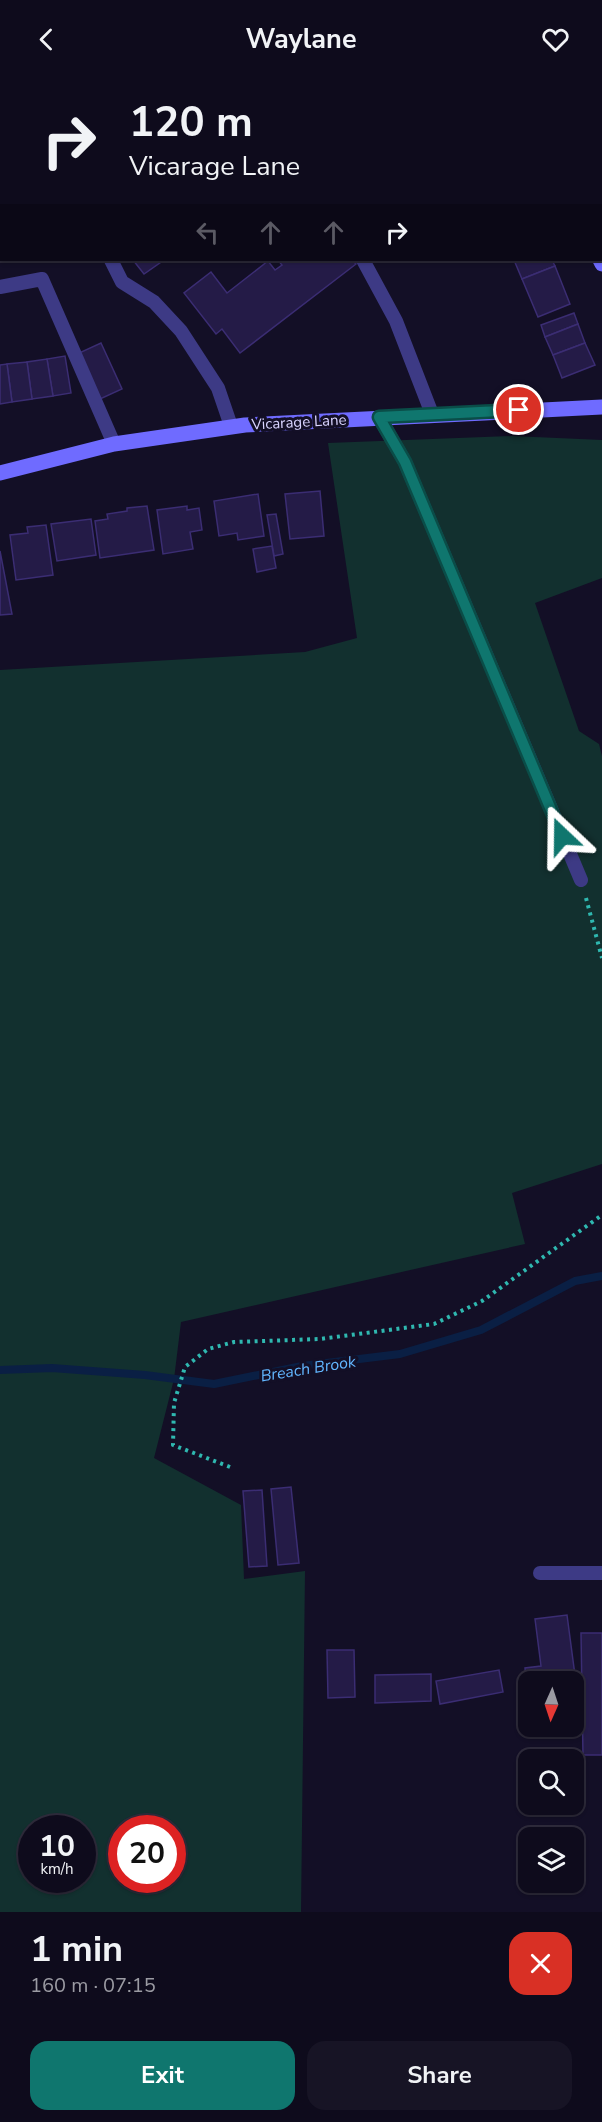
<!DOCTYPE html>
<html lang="en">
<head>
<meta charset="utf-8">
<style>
	body { margin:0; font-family:"Nunito Sans",sans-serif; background:#171425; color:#f1f3f6; height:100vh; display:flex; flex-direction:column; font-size:22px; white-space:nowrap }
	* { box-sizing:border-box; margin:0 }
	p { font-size:20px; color:#9b9ba3 }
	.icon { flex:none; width:33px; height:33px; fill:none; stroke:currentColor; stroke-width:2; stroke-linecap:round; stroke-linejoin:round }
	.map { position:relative; height:1834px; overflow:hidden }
	.details { display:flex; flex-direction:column; background:#0e0b1c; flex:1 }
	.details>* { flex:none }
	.top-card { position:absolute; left:0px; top:0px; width:603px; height:183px; box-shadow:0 2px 4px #0004,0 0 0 2px #2e2b3b; background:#0e0b1c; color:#f1f3f6; overflow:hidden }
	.needle { width:39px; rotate:183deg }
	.tools { position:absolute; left:518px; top:1593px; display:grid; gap:12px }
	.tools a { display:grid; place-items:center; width:66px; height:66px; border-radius:12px; background:#0e0b1c; box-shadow:0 2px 4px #0004,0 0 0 2px #2e2b3b; font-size:30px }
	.speed { position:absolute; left:18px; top:1737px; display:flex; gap:12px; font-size:30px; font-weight:700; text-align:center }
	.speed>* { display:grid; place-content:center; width:78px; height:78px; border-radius:50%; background:#0e0b1c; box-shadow:0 2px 4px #0004,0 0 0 2px #2e2b3b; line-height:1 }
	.speed small { font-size:15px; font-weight:400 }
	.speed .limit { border:9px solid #d22; background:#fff; color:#111 }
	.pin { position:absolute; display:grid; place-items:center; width:51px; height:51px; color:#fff; margin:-26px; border:3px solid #fff; border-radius:50%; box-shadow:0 2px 6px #0007 }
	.me { position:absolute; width:66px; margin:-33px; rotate:337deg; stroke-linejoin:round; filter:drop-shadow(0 0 4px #0008) }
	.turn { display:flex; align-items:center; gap:21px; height:126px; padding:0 30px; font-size:27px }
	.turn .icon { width:78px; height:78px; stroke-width:2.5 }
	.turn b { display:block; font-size:42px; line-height:51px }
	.lanes { display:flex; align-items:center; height:57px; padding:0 30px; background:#0003; justify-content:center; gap:30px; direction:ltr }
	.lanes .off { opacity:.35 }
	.round { display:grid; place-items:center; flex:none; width:63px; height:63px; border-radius:18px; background:#171425 }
	.summary { display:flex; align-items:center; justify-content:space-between; height:102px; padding:0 30px }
	h1 { font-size:36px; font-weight:700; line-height:45px }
	.button { display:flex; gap:12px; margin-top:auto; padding:12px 30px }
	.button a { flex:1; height:69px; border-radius:18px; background:#0f766e; color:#fff; font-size:24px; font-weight:700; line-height:69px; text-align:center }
	.button a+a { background:#171425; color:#f1f3f6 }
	header { display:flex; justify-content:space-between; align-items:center; height:78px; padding:0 30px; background:#0e0b1c; font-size:27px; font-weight:700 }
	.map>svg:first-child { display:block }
</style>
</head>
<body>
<header><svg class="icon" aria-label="back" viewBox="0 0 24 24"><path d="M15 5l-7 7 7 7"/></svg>Waylane<svg class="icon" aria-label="heart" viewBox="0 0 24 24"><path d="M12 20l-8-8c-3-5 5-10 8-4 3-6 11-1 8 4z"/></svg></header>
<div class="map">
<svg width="602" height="1834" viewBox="0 0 602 1834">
	<rect width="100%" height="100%" fill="#130f26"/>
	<!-- green -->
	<path fill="#12302f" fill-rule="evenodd" d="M 512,358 L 602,362 L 602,500 L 535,525 L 579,653 L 599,666 L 602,678 L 602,1086 L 512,1115 L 525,1166 L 181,1244 L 174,1301 L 154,1380 L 241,1427 L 244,1501 L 305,1493 L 301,1834 L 0,1834 L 0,592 L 305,574 L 357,560 L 328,365 ZM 32,1750 L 82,1750 L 82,1802 L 32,1802 ZM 122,1750 L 172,1750 L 172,1802 L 122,1802 Z"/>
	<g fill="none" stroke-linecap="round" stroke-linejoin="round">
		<!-- stream -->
		<polyline stroke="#0a1f44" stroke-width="8" points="0,1292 52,1290 145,1297 214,1306 302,1288 400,1276 481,1252 575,1203 602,1198"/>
	</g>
	<!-- building -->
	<g fill="#241b47" stroke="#3b2d73" stroke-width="1.5">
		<polygon points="61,0 132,0 59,2"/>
		<polygon points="153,0 204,0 152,2"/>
		<polygon points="284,0 316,0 318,2 286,2"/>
		<polygon points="442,0 478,0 479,2 443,2"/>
		<polygon points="0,69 2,72 0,108"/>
		<polygon points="133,182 164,182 144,196"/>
		<polygon points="278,182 352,182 356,186 240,275 222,251 216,256 184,215 211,194 227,215 268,183 275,192 282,187"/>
		<polygon points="514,182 552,182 555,188 522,201"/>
		<polygon points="555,188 570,226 538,239 522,201"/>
		<polygon points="574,235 578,246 545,259 541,247"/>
		<polygon points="578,246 585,265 553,277 545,259"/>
		<polygon points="101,265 122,311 100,321 79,275"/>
		<polygon points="585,265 595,287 562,300 553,277"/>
		<polygon points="65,278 71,315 53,318 47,281"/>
		<polygon points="47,281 53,318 32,321 27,284"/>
		<polygon points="27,284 32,321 12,324 7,286"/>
		<polygon points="7,286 12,324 0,326 0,287"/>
		<polygon points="320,413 324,458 290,461 285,416"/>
		<polygon points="258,416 264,458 238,462 237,455 219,458 214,423"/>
		<polygon points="147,428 154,472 100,480 95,443 108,441 107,436 127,433 127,430"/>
		<polygon points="187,428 187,432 199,430 202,452 190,454 193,471 163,476 157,432"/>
		<polygon points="276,436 283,476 274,478 267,437"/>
		<polygon points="91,441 96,477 57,483 51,446"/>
		<polygon points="46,447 53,497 16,502 10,457 28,455 27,449"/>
		<polygon points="272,468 276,490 257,494 253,471"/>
		<polygon points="0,473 12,536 0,537"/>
		<polygon points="291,1409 299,1485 278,1487 271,1411"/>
		<polygon points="262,1412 267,1488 249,1489 243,1413"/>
		<polygon points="567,1537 576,1605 528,1604 527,1611 525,1590 541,1588 535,1541"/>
		<polygon points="581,1555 602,1555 602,1677 583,1677"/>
		<polygon points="327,1572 354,1572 355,1619 328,1620"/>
		<polygon points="499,1592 503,1614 440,1626 436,1603"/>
		<polygon points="431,1596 431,1623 375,1625 375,1597"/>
	</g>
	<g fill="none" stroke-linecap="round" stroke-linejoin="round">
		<!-- path -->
		<g stroke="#2fb8b0" stroke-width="4" stroke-dasharray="3 4.5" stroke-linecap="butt">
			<polyline points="586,820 602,880"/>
			<polyline points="230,1389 173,1367 174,1325 185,1289 208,1271 234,1264 320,1261 434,1246 482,1223 602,1137"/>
		</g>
		<!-- lane -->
		<g stroke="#3d3a85" stroke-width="14">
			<polyline points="111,182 122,204 154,224 181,253 218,310 231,348"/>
			<polyline points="363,182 396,243 432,336"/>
			<polyline points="0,209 42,201 114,366"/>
			<polyline points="379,339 405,384 581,802"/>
			<polyline points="540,1495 602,1495"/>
		</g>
		<!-- secondary -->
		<g stroke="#6f6bff" stroke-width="15">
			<polyline points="525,0 526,2"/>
			<polyline points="600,182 602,186"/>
			<polyline points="0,395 114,366 245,347 602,329"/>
		</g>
	</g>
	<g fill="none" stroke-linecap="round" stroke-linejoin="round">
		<defs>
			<polyline id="route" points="519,332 379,339 405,384 562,758"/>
		</defs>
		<!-- route casing -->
		<use href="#route" stroke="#0a4d48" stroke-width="15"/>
		<!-- route -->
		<use href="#route" stroke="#0f766e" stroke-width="10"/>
	</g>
	<g text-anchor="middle" stroke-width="6" stroke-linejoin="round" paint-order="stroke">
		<!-- street labels -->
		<g font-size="15" fill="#d9d4ff" stroke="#130f26">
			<text transform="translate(299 344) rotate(-3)" y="5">Vicarage Lane</text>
		</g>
		<!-- water labels -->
		<g font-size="16" font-style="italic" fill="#62b6ff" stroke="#130f26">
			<text transform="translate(308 1290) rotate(-9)" y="6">Breach Brook</text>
		</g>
	</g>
</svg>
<div class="tools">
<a><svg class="needle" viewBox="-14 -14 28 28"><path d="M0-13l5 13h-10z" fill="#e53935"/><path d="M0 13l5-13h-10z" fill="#9b9ba3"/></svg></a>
<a><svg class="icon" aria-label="search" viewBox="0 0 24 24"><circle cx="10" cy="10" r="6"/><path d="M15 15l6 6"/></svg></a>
<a><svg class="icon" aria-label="layers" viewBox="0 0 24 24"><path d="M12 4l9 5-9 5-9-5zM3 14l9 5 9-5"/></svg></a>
</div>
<div class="speed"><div>10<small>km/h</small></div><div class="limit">20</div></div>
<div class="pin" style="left:519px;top:332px;background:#d93025"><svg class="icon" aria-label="arrive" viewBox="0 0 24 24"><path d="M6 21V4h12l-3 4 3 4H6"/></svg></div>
<svg class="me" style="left:562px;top:758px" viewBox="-20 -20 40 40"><path d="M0-17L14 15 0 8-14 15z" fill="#0f766e" stroke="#fff" stroke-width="4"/></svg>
<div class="top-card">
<div class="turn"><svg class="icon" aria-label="right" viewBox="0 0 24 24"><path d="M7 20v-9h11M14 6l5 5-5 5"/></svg><div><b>120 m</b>Vicarage Lane</div></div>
<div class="lanes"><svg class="icon off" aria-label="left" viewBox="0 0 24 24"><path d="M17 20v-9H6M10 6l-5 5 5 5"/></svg><svg class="icon off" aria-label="ahead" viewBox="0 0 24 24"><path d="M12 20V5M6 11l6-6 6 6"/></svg><svg class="icon off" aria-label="ahead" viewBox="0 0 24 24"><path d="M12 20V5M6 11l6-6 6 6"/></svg><svg class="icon" aria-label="right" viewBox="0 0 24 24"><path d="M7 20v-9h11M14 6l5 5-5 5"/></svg></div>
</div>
</div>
<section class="details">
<div class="summary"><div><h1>1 min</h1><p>160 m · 07:15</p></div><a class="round" style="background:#d93025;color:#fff"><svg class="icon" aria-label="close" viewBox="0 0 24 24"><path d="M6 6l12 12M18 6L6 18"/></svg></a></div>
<div class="button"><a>Exit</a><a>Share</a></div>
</section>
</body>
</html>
